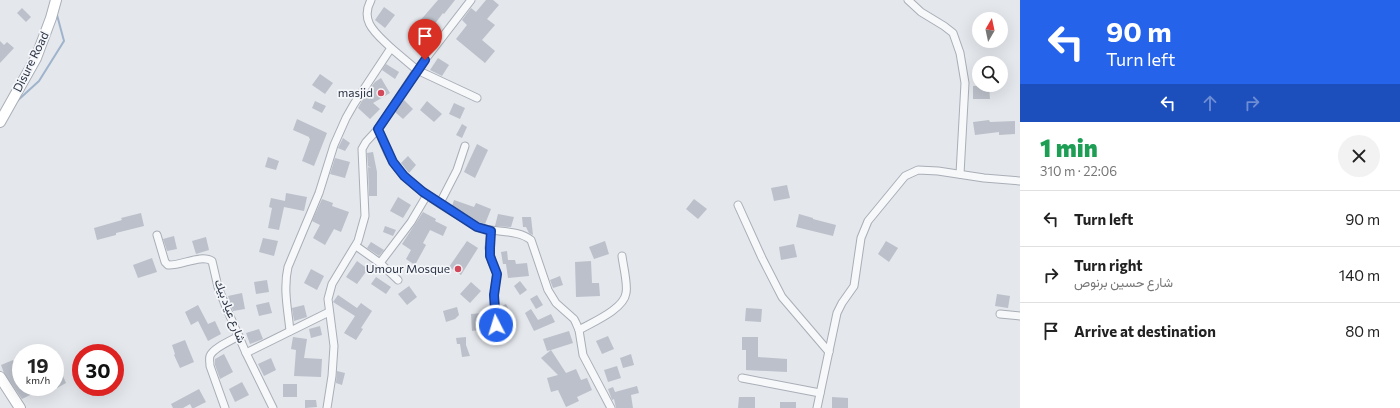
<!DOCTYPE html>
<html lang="en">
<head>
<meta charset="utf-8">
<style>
	body { margin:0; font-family:Commissioner,Vazirmatn,sans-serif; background:#f2f2f2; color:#222; height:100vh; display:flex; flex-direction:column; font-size:15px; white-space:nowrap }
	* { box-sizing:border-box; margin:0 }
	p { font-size:13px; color:#767676 }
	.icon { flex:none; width:22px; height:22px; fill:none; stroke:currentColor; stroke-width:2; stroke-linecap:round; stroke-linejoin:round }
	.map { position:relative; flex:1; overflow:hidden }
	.sheet { display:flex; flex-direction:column; background:#fff; width:380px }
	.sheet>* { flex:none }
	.hud { background:#2563eb; color:#fff; overflow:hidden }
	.needle { width:26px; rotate:9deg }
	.buttons { position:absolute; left:972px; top:12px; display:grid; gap:8px }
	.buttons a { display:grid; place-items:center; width:36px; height:36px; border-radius:50%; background:#fff; box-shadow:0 4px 16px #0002; font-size:20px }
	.speed { position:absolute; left:12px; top:344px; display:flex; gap:8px; font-size:20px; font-weight:700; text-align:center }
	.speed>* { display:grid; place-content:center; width:52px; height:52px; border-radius:50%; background:#fff; box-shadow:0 4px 16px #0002; line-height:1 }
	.speed small { font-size:10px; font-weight:400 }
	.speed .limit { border:6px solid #d22; background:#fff; color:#111 }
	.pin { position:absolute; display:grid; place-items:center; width:34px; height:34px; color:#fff; margin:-41px -17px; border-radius:50% 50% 50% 0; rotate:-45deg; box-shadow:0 0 4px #0007 }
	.pin .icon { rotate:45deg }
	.me { position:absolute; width:44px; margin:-22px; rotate:355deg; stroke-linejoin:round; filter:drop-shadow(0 0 3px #0008) }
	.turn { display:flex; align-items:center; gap:14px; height:84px; padding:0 20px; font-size:18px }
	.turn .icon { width:52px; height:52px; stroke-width:2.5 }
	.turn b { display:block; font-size:28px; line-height:34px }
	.lanes { display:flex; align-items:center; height:38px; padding:0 20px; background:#0003; justify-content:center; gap:20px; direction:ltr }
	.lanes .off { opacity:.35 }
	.round { display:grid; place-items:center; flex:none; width:42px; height:42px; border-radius:21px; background:#f2f2f2 }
	.overview { display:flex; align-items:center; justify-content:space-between; height:68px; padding:0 20px }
	h1 { font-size:24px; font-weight:800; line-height:30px; color:#1e9e55 }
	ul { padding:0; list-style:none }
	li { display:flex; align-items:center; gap:12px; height:56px; padding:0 20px; border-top:1px solid #e0e0e0 }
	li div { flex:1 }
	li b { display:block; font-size:15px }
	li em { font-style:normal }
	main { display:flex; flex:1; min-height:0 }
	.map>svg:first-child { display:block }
</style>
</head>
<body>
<main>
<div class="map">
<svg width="1020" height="408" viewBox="0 0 1020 408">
	<rect width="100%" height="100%" fill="#e4e7ec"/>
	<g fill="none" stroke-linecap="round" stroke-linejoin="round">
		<!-- stream -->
		<polyline stroke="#9fb4cc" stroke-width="2" points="16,102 39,81 64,41 57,15"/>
	</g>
	<!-- building -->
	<g fill="#bbc0ca">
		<polygon points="438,0 455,0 444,14 443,13 419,45 410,38 421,24 419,22"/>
		<polygon points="486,0 493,0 499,5 487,19 495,25 482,40 495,51 485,63 456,39 467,25 462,20 471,8 476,12"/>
		<polygon points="384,7 395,15 385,28 375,20"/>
		<polygon points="22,8 31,17 26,22 17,13"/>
		<polygon points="0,41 4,45 7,42 14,48 0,63"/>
		<polygon points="438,58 449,65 442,76 430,70"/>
		<polygon points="386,64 399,72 395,79 382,70"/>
		<polygon points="320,74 333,83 325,94 312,85"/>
		<polygon points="381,78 390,93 373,103 380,109 370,119 358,108 363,99 372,89 371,87 375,82"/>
		<polygon points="973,86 989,86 990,99 973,99"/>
		<polygon points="404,100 413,109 403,119 395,112"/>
		<polygon points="315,101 326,106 322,113 312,108"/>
		<polygon points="427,101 442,114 434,122 420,110"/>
		<polygon points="454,103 465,108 460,119 449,114"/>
		<polygon points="297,119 327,133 314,166 302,161 310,139 309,138 309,137 293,130"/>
		<polygon points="989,120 990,122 1015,121 1015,134 999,135 999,132 975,135 973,122"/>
		<polygon points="462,124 467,127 462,138 456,135"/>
		<polygon points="343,138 350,143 345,151 338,148"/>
		<polygon points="477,144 488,150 475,178 464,172"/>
		<polygon points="373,152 377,172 377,196 369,196 368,167 371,168 368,166 367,153"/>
		<polygon points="408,156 416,165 409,173 401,163"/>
		<polygon points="268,157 279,161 276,170 265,167"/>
		<polygon points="335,158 350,162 345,178 330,174"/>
		<polygon points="787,185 790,198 774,201 771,188"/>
		<polygon points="286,193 307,197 304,211 284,207 279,230 268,228 272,208 269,207 271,198 285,201"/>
		<polygon points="398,197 411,205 403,218 390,211"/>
		<polygon points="322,199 333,203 332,206 349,212 341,232 334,229 325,245 313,238 320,225 312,221"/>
		<polygon points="694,199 707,209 698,219 686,209"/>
		<polygon points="454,200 474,207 476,203 491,209 485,224 479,222 452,206"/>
		<polygon points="423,212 436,219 435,221 447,227 443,236 430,230 423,243 426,245 415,265 406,259 411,250 402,244"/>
		<polygon points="141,213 144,226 116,233 116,235 97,240 94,228 122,220 121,218"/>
		<polygon points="498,214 514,217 511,227 495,226"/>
		<polygon points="799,214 813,218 813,219 836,225 833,236 796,227"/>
		<polygon points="522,217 531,217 533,235 529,233 526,227 523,227"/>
		<polygon points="385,226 396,230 393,236 383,232"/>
		<polygon points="174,236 177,249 167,251 163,239"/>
		<polygon points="206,237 209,250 196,254 192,241"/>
		<polygon points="263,238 278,241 274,256 259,252"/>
		<polygon points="467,241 478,248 461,275 449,267"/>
		<polygon points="605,241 609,254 594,259 589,247"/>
		<polygon points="886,241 898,248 889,262 878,254"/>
		<polygon points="371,242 384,250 379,256 367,248"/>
		<polygon points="794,244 797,257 781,260 779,247"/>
		<polygon points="507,251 508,260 515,260 516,264 527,263 529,276 508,278 506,264 503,264 501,252"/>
		<polygon points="152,258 157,272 138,278 133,265"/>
		<polygon points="357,261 368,269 357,284 346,277"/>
		<polygon points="591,261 592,283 599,283 600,296 576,297 575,262"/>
		<polygon points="311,269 324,276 317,290 304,283"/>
		<polygon points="560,276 563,285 553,288 550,280"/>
		<polygon points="376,277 391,287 386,294 371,284"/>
		<polygon points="267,280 269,292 256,294 254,282"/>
		<polygon points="520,281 527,290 520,295 514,286"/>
		<polygon points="471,282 481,291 470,303 460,294"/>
		<polygon points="409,286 417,297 407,305 398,294"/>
		<polygon points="242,293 245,309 233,311 228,296"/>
		<polygon points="997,294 1010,296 1008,308 995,306"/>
		<polygon points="338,295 357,308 361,303 372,311 361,328 363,329 356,340 344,333 355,316 333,302"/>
		<polygon points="537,295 543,305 536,309 530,299"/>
		<polygon points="269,302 272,313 259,316 256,305"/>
		<polygon points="506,304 509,310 501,314 500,307"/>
		<polygon points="198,305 208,324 215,321 221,334 208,341 198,321 191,325 185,312"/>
		<polygon points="304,305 307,317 294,321 292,308"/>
		<polygon points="457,307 459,315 455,319 446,322 443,311"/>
		<polygon points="746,308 762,309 761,322 745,321"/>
		<polygon points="531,309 538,320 551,314 555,322 534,331 525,313"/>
		<polygon points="484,313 485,329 472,331 471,314"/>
		<polygon points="320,326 322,335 311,338 309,329"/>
		<polygon points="259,329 263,339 250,344 246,333"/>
		<polygon points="569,331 573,343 551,350 566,373 576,369 581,380 587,378 592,390 577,397 579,401 566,407 558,390 551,392 547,378 558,375 541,358 551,350 547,351 543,339"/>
		<polygon points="608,336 614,349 602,354 596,341"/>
		<polygon points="293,337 307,339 304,358 322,359 321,377 294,376 296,350 291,349"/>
		<polygon points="466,337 466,345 470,356 462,357 460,344 457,344 456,338"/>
		<polygon points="742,337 758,337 758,357 787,359 787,372 746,370 746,350 742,350"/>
		<polygon points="185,340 194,362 180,368 174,355 175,354 172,345"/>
		<polygon points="224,354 233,372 220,379 215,365 215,359"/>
		<polygon points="631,354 634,365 623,368 620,358"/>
		<polygon points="271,358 276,370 264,376 258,364"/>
		<polygon points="13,360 21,378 21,387 33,387 36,392 22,399 4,373 1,365"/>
		<polygon points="617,366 621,378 608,382 604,370"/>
		<polygon points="337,371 345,373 342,385 336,383"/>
		<polygon points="62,374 66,383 57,388 55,384 55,377"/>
		<polygon points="242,382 249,395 235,402 229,389"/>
		<rect x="283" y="384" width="14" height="13"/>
		<polygon points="637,386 639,393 631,395 633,408 616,408 614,399 612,400 608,389 613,387 615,392"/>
		<polygon points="199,389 206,402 194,408 192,408 190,404 183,408 173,408 171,404"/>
		<polygon points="739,397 755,397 755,408 738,408"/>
		<polygon points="832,397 848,398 848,408 832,408"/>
		<polygon points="305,400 316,400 317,407 305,408"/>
		<rect x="780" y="402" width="16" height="6"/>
	</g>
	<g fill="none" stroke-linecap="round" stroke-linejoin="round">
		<defs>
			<g id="street">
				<path d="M 371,0 C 359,22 377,34 391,48"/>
				<polyline points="908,0 921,12 944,26 953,33 960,53 965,83 960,174"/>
				<path d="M 378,129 C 383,141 386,153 394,163 C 414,192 449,209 477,227 C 494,233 517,229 531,240 L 548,290 L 556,303 L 574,319 L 576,323 L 579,330 L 583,355 L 611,408"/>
				<polyline points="440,203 457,170 465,146"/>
				<polyline points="738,205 762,258 782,297 829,352"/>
				<polyline points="491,231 489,248 492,262 497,274 494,295 497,325"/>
				<path d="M 157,235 L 165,262 L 168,265 C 181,266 201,254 212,261 L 218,287 L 226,307 L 246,353 L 273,408"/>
				<polyline points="356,246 380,263 398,280"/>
				<polyline points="380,263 411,222 427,195"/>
				<polyline points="1000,314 1020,316"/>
				<path d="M 579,330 C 593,322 624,309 626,293 C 628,284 623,265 622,256"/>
				<path d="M 290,331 C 288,310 283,289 288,267 L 319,193 L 334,145 L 346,118 L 354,104 L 391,48 L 417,70 L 477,98"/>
				<polyline points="246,353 329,312"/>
				<polyline points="742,378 820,393"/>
				<path d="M 225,408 L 210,366 C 210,362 209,359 210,356 C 213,348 232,340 239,336"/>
				<polyline points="327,408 332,376 334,346 328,299 332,284 358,241 365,216 362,149 366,142 378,129 417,70 471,0"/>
				<polyline points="817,408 837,313 842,303 854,286 861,238 868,221 905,176 918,170 938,171 984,178 1020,181"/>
			</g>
			<g id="secondary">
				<polyline points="0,122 36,58 51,18 56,0"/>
				<polyline points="0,377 20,408"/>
			</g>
		</defs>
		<!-- street casing -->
		<use href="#street" stroke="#a9aeb7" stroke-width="9"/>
		<!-- secondary casing -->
		<use href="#secondary" stroke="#a9aeb7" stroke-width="12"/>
		<!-- street -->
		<use href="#street" stroke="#f7f8fa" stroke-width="7"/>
		<!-- secondary -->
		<use href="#secondary" stroke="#fff" stroke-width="10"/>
	</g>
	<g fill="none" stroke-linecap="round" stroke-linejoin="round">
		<defs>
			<polyline id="route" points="425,60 378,129 393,162 404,176 423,192 477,227 491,231 490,248 490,256 497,274 494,295 496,325"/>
		</defs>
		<!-- route casing -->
		<use href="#route" stroke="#184099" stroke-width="10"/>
		<!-- route -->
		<use href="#route" stroke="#2563eb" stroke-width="7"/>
	</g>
	<!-- markers -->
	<g fill="#d1495b" stroke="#f4f6f9" stroke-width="1.5">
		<circle cx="381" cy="93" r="4"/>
		<circle cx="458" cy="269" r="4"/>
	</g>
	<g text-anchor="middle" stroke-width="3.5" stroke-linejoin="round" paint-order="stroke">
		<!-- street labels -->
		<g font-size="12" fill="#2b3445" stroke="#f4f6f9">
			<text transform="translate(31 62) rotate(-64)" y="4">Disure Road</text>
			<text transform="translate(230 311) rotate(69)" y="4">شارع عياد بيك</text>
		</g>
		<!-- poi labels -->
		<g font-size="12" fill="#2b3445" stroke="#f4f6f9" text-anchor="end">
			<text x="373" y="97">masjid</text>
			<text x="450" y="273">Umour Mosque</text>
		</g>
	</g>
</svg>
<div class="buttons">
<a><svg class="needle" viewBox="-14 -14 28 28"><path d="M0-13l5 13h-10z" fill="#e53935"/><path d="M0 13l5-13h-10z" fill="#767676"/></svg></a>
<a><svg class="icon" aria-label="search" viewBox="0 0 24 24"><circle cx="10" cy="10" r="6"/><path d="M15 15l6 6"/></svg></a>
</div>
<div class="speed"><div>19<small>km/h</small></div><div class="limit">30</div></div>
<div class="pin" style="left:425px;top:60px;background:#d93025"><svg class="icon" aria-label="arrive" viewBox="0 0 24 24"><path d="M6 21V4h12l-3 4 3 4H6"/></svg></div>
<svg class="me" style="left:496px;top:325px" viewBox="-20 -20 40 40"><circle r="17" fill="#2563eb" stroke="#fff" stroke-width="3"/><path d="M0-11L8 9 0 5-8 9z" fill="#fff"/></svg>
</div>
<section class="sheet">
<div class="hud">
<div class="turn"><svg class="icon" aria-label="left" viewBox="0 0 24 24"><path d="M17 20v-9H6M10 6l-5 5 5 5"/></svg><div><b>90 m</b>Turn left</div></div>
<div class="lanes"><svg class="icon" aria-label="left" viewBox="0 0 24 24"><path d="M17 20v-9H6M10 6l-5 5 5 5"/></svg><svg class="icon off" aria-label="ahead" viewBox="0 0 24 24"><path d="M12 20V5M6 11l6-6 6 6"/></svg><svg class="icon off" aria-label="right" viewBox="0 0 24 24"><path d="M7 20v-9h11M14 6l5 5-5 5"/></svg></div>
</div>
<div class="overview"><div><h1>1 min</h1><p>310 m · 22:06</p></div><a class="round"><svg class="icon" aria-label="close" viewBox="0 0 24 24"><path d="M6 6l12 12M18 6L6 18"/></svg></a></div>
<ul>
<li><svg class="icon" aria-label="left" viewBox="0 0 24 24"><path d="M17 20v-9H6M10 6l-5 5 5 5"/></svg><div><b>Turn left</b></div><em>90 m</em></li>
<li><svg class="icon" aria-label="right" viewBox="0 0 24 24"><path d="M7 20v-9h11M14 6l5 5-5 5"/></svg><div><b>Turn right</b><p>شارع حسين برنوص</p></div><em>140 m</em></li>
<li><svg class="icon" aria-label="arrive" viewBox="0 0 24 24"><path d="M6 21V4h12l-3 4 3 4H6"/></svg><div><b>Arrive at destination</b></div><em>80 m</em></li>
</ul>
</section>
</main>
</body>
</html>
